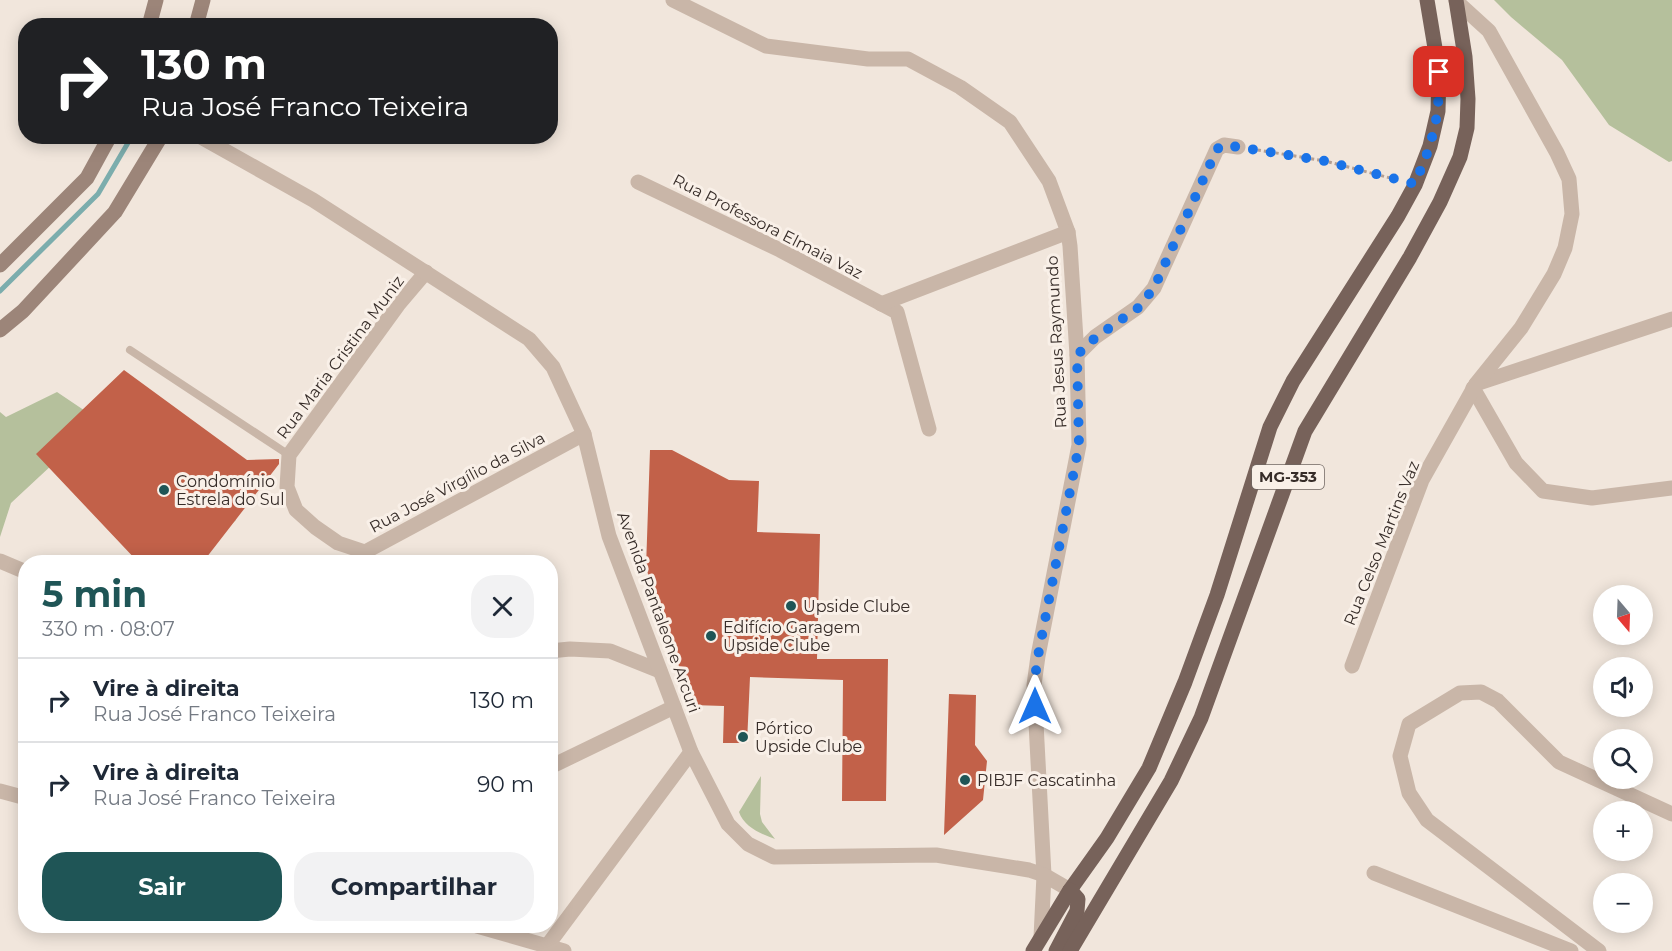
<!DOCTYPE html>
<html lang="pt">
<head>
<meta charset="utf-8">
<style>
	body { margin:0; font-family:Montserrat,sans-serif; background:#f2f2f3; color:#1f2937; height:100vh; display:flex; flex-direction:column; font-size:22px; white-space:nowrap }
	* { box-sizing:border-box; margin:0 }
	p { font-size:20px; color:#747a83 }
	.icon { flex:none; width:33px; height:33px; fill:none; stroke:currentColor; stroke-width:2; stroke-linecap:round; stroke-linejoin:round }
	.map { position:relative; flex:1; overflow:hidden }
	.drawer { position:absolute; left:18px; top:555px; width:540px; height:378px; display:flex; flex-direction:column; background:#fff; border-radius:24px; box-shadow:0 3px 15px #0003 }
	.drawer>* { flex:none }
	.top-card { position:absolute; left:18px; top:18px; width:540px; height:126px; border-radius:24px; box-shadow:0 3px 15px #0003; background:#202124; color:#fff; overflow:hidden }
	.needle { width:39px; rotate:161deg }
	.controls { position:absolute; left:1593px; top:585px; display:grid; gap:12px }
	.controls a { display:grid; place-items:center; width:60px; height:60px; border-radius:50%; background:#fff; box-shadow:0 3px 15px #0003; font-size:30px }
	.pin { position:absolute; display:grid; place-items:center; width:51px; height:51px; color:#fff; margin:-26px; border-radius:12px; box-shadow:0 3px 9px #0006 }
	.me { position:absolute; width:66px; margin:-33px; rotate:0deg; stroke-linejoin:round; filter:drop-shadow(0 0 4px #0008) }
	.turn { display:flex; align-items:center; gap:21px; height:126px; padding:0 24px; font-size:27px }
	.turn .icon { width:78px; height:78px; stroke-width:2.5 }
	.turn b { display:block; font-size:42px; line-height:51px }
	.round { display:grid; place-items:center; flex:none; width:63px; height:63px; border-radius:24px; background:#f2f2f3 }
	.headline { display:flex; align-items:center; justify-content:space-between; height:102px; padding:0 24px }
	h1 { font-size:36px; font-weight:700; line-height:45px; color:#1f5556 }
	.button { display:flex; gap:12px; margin-top:auto; padding:12px 24px }
	.button a { flex:1; height:69px; border-radius:24px; background:#1f5556; color:#fff; font-size:24px; font-weight:700; line-height:69px; text-align:center }
	.button a+a { background:#f2f2f3; color:#1f2937 }
	ul { padding:0; list-style:none }
	li { display:flex; align-items:center; gap:18px; height:84px; padding:0 24px; border-top:2px solid #e0e1e3 }
	li div { flex:1 }
	li b { display:block; font-size:22px }
	li em { font-style:normal }
	.map>svg:first-child { display:block }
</style>
</head>
<body>
<div class="map">
<svg width="1672" height="951" viewBox="0 0 1672 951">
	<rect width="100%" height="100%" fill="#f1e6dc"/>
	<!-- green -->
	<g fill="#b5c09c">
		<polygon points="1494,0 1672,0 1672,161 1669,162 1609,125 1562,60 1511,17"/>
		<polygon points="57,392 103,423 236,520 190,562 163,562 130,531 68,450 11,503 0,537 0,412 6,417"/>
		<path d="M 761,776 L 760,814 L 762,822 L 775,839 C 761,834 744,827 739,812 Z"/>
	</g>
	<g fill="none" stroke-linecap="round" stroke-linejoin="round">
		<!-- stream -->
		<polyline stroke="#7cadad" stroke-width="5" points="0,291 98,194 132,136"/>
	</g>
	<!-- building -->
	<g fill="#c26149">
		<polygon points="124,370 247,460 279,459 279,464 203,562 138,562 36,454"/>
		<polygon points="650,450 672,450 729,480 759,481 757,532 820,534 817,659 888,659 886,801 842,801 843,680 750,677 747,743 723,743 724,706 692,705 646,568"/>
		<polygon points="949,694 976,695 975,745 987,761 983,800 944,835"/>
	</g>
	<g fill="none" stroke-linecap="round" stroke-linejoin="round">
		<!-- path -->
		<polyline stroke="#b59f92" stroke-width="3" stroke-dasharray="3 3" stroke-linecap="butt" points="1252,149 1325,161 1398,180"/>
		<!-- service -->
		<polyline stroke="#c9b6a8" stroke-width="8" points="130,350 289,455"/>
		<!-- minor -->
		<g stroke="#c9b6a8" stroke-width="15">
			<polyline points="673,0 766,46 868,59 908,59 960,87 1010,122 1049,181 1068,232 1070,246 1077,355 1079,445 1038,656 1034,685 1044,875"/>
			<polyline points="638,182 780,250 897,312 929,429"/>
			<polyline points="426,272 398,305 289,455 287,487 296,510 315,527 338,543 365,552 584,434"/>
			<polyline points="881,304 1068,232"/>
			<polyline points="1077,355 1095,337 1138,307 1154,288 1217,149 1224,145 1238,147"/>
			<polyline points="1476,384 1672,319"/>
			<polyline points="1473,388 1516,463 1543,491 1592,498 1672,488"/>
			<polyline points="0,561 26,572"/>
			<polyline points="550,651 570,649 610,651 660,671"/>
			<polyline points="1352,666 1422,480 1476,384 1521,328 1554,274 1565,248 1572,214 1569,179 1557,153 1489,31 1456,1"/>
			<polyline points="550,767 674,707"/>
			<polyline points="0,791 26,798"/>
			<polyline points="1374,873 1571,951"/>
			<polyline points="477,926 564,951"/>
			<polyline points="547,946 691,752"/>
			<polyline points="1599,951 1427,820 1409,793 1400,756 1409,724 1460,693 1481,692 1498,701 1559,762 1672,814"/>
		</g>
		<!-- tertiary -->
		<g stroke="#c9b6a8" stroke-width="15">
			<polyline points="199,136 313,200 529,339 553,367 584,434 609,536 691,752 728,824 748,844 774,857 936,855 1029,870 1044,875 1070,890"/>
			<polyline points="1041,937 1044,875"/>
		</g>
		<!-- secondary -->
		<g stroke="#9c8579" stroke-width="15">
			<polyline points="149,26 156,0"/>
			<polyline points="196,26 203,0"/>
			<polyline points="0,265 87,178 110,136"/>
			<polyline points="0,330 23,311 115,212 161,136"/>
		</g>
		<!-- primary -->
		<g stroke="#77625a" stroke-width="15">
			<polyline points="1033,951 1070,890 1107,838 1149,768 1185,682 1217,595 1270,427 1293,381 1398,216 1415,185 1430,146 1438,111 1439,72 1427,0"/>
			<polyline points="1056,951 1077,911 1078,899 1070,890"/>
			<polyline points="1070,951 1171,781 1201,718 1305,431 1410,257 1440,202 1460,157 1467,128 1468,99 1465,57 1456,0"/>
		</g>
	</g>
	<g fill="none" stroke-linecap="round" stroke-linejoin="round">
		<!-- route -->
		<polyline stroke="#1a73e8" stroke-width="10" stroke-dasharray="0 18" points="1035,706 1034,685 1038,656 1079,445 1077,355 1095,338 1138,308 1154,288 1217,149 1224,145 1238,147 1325,161 1415,184 1430,146 1438,111 1439,72"/>
	</g>
	<!-- markers -->
	<g fill="#1f5556" stroke="#f9f0e8" stroke-width="2">
		<circle cx="164" cy="490" r="6"/>
		<circle cx="791" cy="606" r="6"/>
		<circle cx="711" cy="636" r="6"/>
		<circle cx="743" cy="737" r="6"/>
		<circle cx="965" cy="780" r="6"/>
	</g>
	<g text-anchor="middle" stroke-width="6" stroke-linejoin="round" paint-order="stroke">
		<!-- shield labels -->
		<rect fill="#f9f0e8" stroke="#706762" stroke-width="1.5" x="1252" y="465" width="72" height="24" rx="4.5"/>
		<g font-size="15" font-weight="bold" fill="#362c28">
			<text x="1288" y="482">MG-353</text>
		</g>
		<!-- street labels -->
		<g font-size="16" fill="#362c28" stroke="#f9f0e8">
			<text transform="translate(768 226) rotate(27)" y="6">Rua Professora Elmaia Vaz</text>
			<text transform="translate(1056 342) rotate(-93)" y="6">Rua Jesus Raymundo</text>
			<text transform="translate(340 357) rotate(-53)" y="6">Rua Maria Cristina Muniz</text>
			<text transform="translate(457 482) rotate(-28)" y="6">Rua José Virgílio da Silva</text>
			<text transform="translate(1381 543) rotate(-68)" y="6">Rua Celso Martins Vaz</text>
			<text transform="translate(659 612) rotate(70)" y="6">Avenida Pantaleone Arcuri</text>
		</g>
		<!-- poi labels -->
		<g font-size="16" fill="#362c28" stroke="#f9f0e8" text-anchor="start">
			<text x="176" y="487">Condomínio<tspan x="176" dy="18">Estrela do Sul</tspan></text>
			<text x="803" y="612">Upside Clube</text>
			<text x="723" y="633">Edifício Garagem<tspan x="723" dy="18">Upside Clube</tspan></text>
			<text x="755" y="734">Pórtico<tspan x="755" dy="18">Upside Clube</tspan></text>
			<text x="977" y="786">PIBJF Cascatinha</text>
		</g>
	</g>
</svg>
<div class="controls">
<a><svg class="needle" viewBox="-14 -14 28 28"><path d="M0-13l5 13h-10z" fill="#e53935"/><path d="M0 13l5-13h-10z" fill="#747a83"/></svg></a>
<a><svg class="icon" aria-label="sound" viewBox="0 0 24 24"><path d="M4 9h4l5-4v14l-5-4H4zM17 9q2 3 0 6"/></svg></a>
<a><svg class="icon" aria-label="search" viewBox="0 0 24 24"><circle cx="10" cy="10" r="6"/><path d="M15 15l6 6"/></svg></a>
<a>+</a>
<a>−</a>
</div>
<div class="pin" style="left:1439px;top:72px;background:#d93025"><svg class="icon" aria-label="arrive" viewBox="0 0 24 24"><path d="M6 21V4h12l-3 4 3 4H6"/></svg></div>
<svg class="me" style="left:1035px;top:706px" viewBox="-20 -20 40 40"><path d="M0-17L14 15 0 8-14 15z" fill="#1a73e8" stroke="#fff" stroke-width="4"/></svg>
<div class="top-card">
<div class="turn"><svg class="icon" aria-label="right" viewBox="0 0 24 24"><path d="M7 20v-9h11M14 6l5 5-5 5"/></svg><div><b>130 m</b>Rua José Franco Teixeira</div></div>
</div>
<section class="drawer">
<div class="headline"><div><h1>5 min</h1><p>330 m · 08:07</p></div><a class="round"><svg class="icon" aria-label="close" viewBox="0 0 24 24"><path d="M6 6l12 12M18 6L6 18"/></svg></a></div>
<ul>
<li><svg class="icon" aria-label="right" viewBox="0 0 24 24"><path d="M7 20v-9h11M14 6l5 5-5 5"/></svg><div><b>Vire à direita</b><p>Rua José Franco Teixeira</p></div><em>130 m</em></li>
<li><svg class="icon" aria-label="right" viewBox="0 0 24 24"><path d="M7 20v-9h11M14 6l5 5-5 5"/></svg><div><b>Vire à direita</b><p>Rua José Franco Teixeira</p></div><em>90 m</em></li>
</ul>
<div class="button"><a>Sair</a><a>Compartilhar</a></div>
</section>
</div>
</body>
</html>
